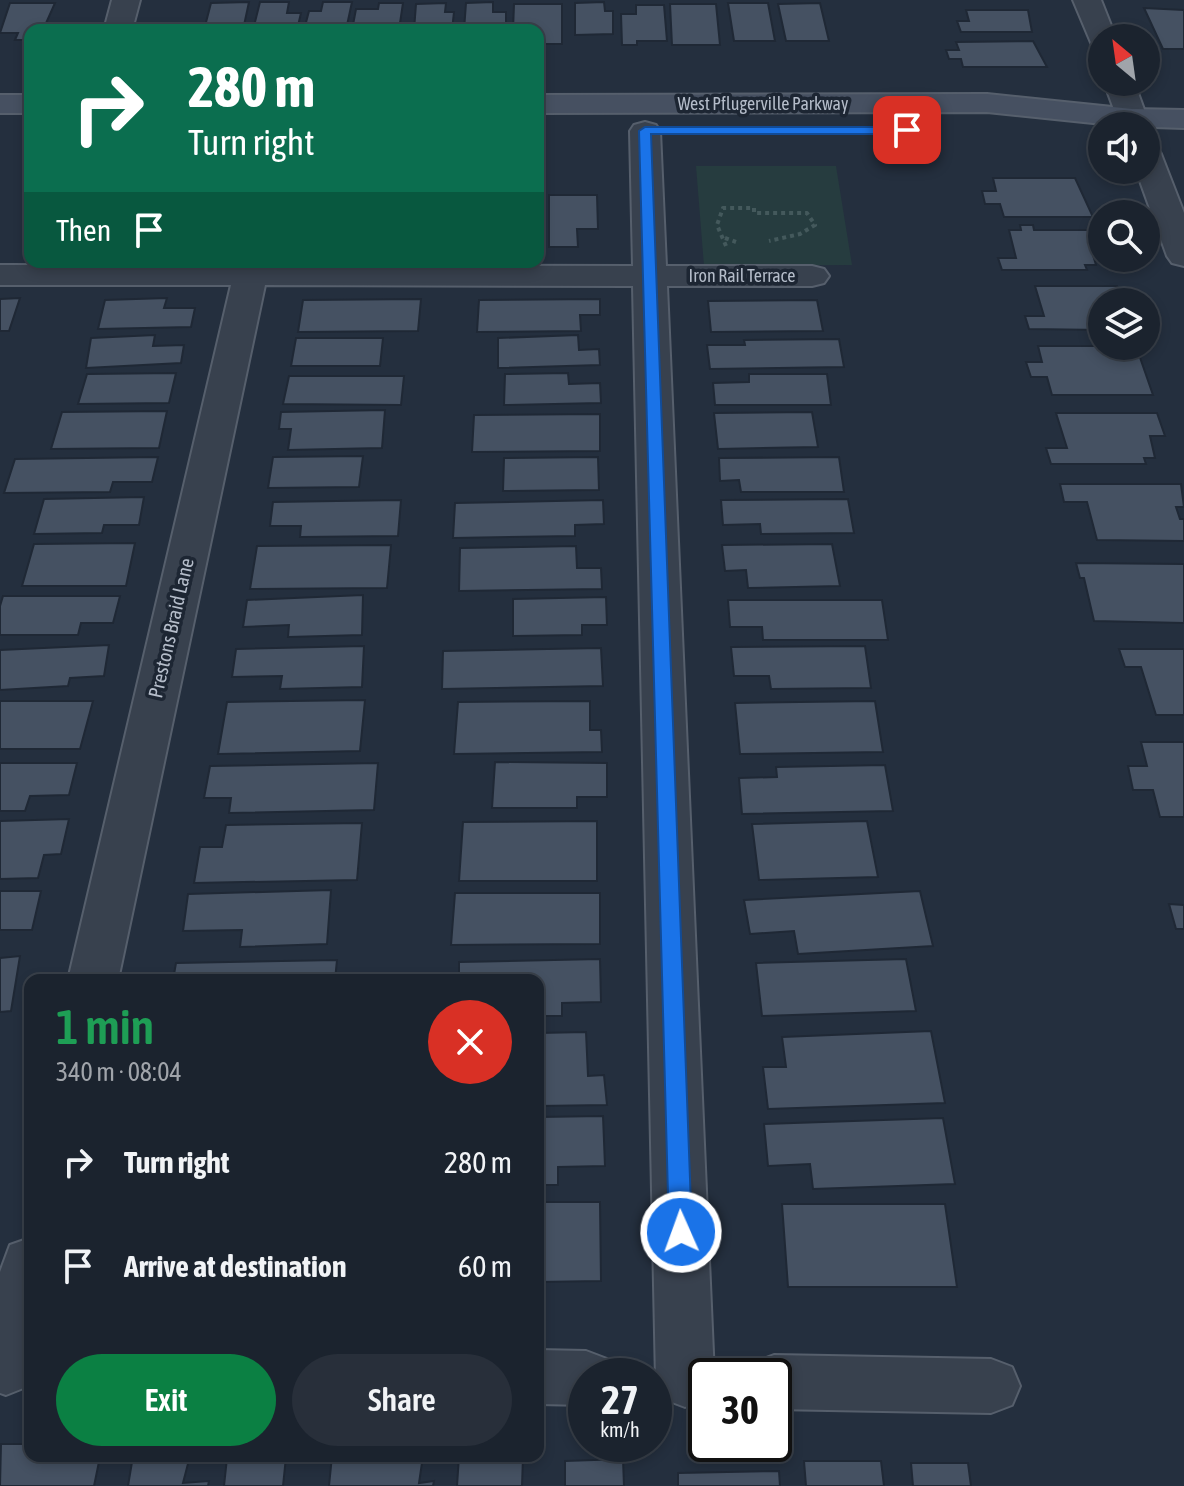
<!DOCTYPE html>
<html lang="en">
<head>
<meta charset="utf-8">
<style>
	body { margin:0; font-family:"Asap Condensed",sans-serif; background:#282f3a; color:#f1f3f6; height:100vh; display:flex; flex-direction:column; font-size:30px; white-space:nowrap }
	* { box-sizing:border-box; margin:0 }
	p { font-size:26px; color:#a0a4aa }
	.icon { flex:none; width:44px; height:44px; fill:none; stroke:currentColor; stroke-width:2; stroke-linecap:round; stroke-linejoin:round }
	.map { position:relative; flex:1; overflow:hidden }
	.details { position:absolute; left:24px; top:974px; width:520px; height:488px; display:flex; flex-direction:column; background:#1b232e; border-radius:16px; box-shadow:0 4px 12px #0003,0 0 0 2px #39404a }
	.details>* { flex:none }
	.top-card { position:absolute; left:24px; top:24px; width:520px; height:244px; border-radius:16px; box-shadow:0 4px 12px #0003,0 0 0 2px #39404a; background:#0b6e4f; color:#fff; overflow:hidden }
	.needle { width:52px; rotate:331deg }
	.controls { position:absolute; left:1088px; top:24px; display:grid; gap:16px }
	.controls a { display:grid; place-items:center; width:72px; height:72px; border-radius:50%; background:#1b232e; box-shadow:0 4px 12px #0003,0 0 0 2px #39404a; font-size:40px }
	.speed { position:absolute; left:568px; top:1358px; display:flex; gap:16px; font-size:40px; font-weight:700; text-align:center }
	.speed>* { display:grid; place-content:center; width:104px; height:104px; border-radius:50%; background:#1b232e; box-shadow:0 4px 12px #0003,0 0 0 2px #39404a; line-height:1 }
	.speed small { font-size:20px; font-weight:400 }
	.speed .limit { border:4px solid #111; border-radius:12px; background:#fff; color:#111 }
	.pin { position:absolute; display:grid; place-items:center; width:68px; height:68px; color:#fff; margin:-34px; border-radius:16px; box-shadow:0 4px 12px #0006 }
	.me { position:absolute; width:88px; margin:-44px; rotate:358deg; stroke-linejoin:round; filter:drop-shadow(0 0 6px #0008) }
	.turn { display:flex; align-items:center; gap:28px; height:168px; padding:0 32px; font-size:36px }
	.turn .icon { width:104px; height:104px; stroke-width:2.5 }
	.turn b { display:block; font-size:56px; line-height:68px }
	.then { display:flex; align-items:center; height:76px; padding:0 32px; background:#0003; gap:16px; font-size:30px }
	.round { display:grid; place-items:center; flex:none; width:84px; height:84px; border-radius:42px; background:#282f3a }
	.overview { display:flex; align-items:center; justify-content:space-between; height:136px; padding:0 32px }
	h1 { font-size:48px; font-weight:600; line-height:60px; color:#1e9e55 }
	.primary-button { display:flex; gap:16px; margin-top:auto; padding:16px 32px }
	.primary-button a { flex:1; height:92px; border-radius:48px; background:#0b8043; color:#fff; font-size:32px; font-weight:600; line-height:92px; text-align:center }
	.primary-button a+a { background:#282f3a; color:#f1f3f6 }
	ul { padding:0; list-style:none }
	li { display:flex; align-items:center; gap:24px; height:104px; padding:0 32px }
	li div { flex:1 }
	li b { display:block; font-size:30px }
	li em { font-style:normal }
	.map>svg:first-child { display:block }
</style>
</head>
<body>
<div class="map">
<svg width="1184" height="1486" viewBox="0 0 1184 1486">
	<rect width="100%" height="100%" fill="#242f3e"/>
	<!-- green -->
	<polygon fill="#263c3f" points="696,166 836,166 852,265 704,266"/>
	<!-- building -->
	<g fill="#455162" stroke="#1f2835" stroke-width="2">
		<polygon points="249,2 243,30 204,30 211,3"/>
		<polygon points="260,2 289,2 287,13 301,13 297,30 253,30"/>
		<polygon points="323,2 352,2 346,30 304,30 309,11 321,11"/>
		<polygon points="493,2 493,12 506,12 506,30 464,30 466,3"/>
		<polygon points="604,2 605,11 613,11 613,34 575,35 575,3"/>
		<polygon points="10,3 55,3 43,30 30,30 30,40 15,40 18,33 0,33"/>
		<polygon points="379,3 403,3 399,30 352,30 356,9 378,9"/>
		<polygon points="446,3 445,12 454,12 452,30 414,30 416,4"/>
		<polygon points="728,3 768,3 775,41 734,41"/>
		<polygon points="820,3 829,41 786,41 778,4"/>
		<polygon points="514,4 562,4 562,44 538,44 538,30 513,30"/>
		<polygon points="670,4 716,4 720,45 672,45"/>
		<polygon points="636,5 664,5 667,41 637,41 637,45 622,45 621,14 636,14"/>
		<polygon points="1144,8 1184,10 1184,49 1163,49"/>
		<polygon points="966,10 1028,10 1032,32 961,32 957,21 969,21"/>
		<polygon points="1033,41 1047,67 963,67 961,59 949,59 946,50 959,50 956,42"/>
		<polygon points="993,178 1075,178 1093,217 1004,217 1000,204 985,204 982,191 996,191"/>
		<polygon points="549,195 597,195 598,229 577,229 578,247 549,247"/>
		<polygon points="1020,225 1033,225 1034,230 1098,230 1102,248 1091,248 1096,265 1085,265 1087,270 1002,270 998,258 1016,258 1009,230 1021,230"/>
		<polygon points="1035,286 1117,286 1122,302 1102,302 1102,330 1029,329 1025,316 1044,316"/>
		<polygon points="20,298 9,331 0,331 0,299"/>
		<polygon points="167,298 164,308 195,308 191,327 98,329 105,300"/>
		<polygon points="421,299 418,331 298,332 303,300"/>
		<polygon points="600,299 600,315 580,315 581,331 477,332 479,300"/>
		<polygon points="817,300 823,331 711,332 708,301"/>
		<polygon points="155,335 153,346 184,345 181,363 86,368 91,338"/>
		<polygon points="578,335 579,350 599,349 600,365 498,368 498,338"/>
		<polygon points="296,338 383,338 380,366 291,366"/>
		<polygon points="839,339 844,367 710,369 707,345 745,345 744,340"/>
		<polygon points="1038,346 1136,346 1153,395 1052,395 1047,377 1031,377 1026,362 1042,362"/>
		<polygon points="176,373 169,403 78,404 87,374"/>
		<polygon points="568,373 569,384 600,383 601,403 504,405 505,374"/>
		<polygon points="749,374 827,374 831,405 715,405 713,383 749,382"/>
		<polygon points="289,376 404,376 401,405 283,404"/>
		<polygon points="385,410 382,448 288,450 291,429 279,429 281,412"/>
		<polygon points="167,411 159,448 51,449 62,412"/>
		<polygon points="812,412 818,447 718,449 714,413"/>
		<polygon points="1056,413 1157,413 1165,436 1150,436 1155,458 1144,458 1146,464 1051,464 1046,448 1067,448"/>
		<polygon points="600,414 600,451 472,452 474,415"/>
		<polygon points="363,456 359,487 268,488 273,457"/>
		<polygon points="158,457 152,482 113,482 110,492 4,493 15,459"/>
		<polygon points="598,457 599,490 503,491 504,458"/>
		<polygon points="839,457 844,492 741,492 739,480 720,481 719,458"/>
		<polygon points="1060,484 1181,484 1184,507 1176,507 1180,519 1184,519 1184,541 1097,540 1087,502 1064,502"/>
		<polygon points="144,497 139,525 104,525 102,533 34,534 44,499"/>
		<polygon points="848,499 854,533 761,534 760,524 723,525 721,500"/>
		<polygon points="401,500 398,536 300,537 301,526 270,526 273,502"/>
		<polygon points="603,500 604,524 575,525 575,536 453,538 455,503"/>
		<polygon points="135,543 126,586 22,586 34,544"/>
		<polygon points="832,544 840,586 748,588 746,570 725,571 722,545"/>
		<polygon points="391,545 387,588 250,589 257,546"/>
		<polygon points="576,546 577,568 601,568 602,589 459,591 460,548"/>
		<polygon points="1076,563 1184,564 1184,623 1094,621 1084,578 1080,578"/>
		<polygon points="363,595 362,635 288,637 289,625 243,627 247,600"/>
		<polygon points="3,596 120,596 113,623 81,623 78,635 0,635 0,606"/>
		<polygon points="606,597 607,625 582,625 582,635 513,636 513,599"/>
		<polygon points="728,600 882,600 888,640 763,640 762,627 730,627"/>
		<polygon points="109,645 104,676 70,678 68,686 0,690 0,650"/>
		<polygon points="364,646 362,687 280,689 282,676 232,677 236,649"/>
		<polygon points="865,646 871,688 771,689 769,676 734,676 731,647"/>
		<polygon points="601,648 603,686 442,689 443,651"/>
		<polygon points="1119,649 1184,649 1184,715 1156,715 1141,667 1125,667"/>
		<polygon points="365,700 360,751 218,754 227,702"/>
		<polygon points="0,701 93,701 80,749 0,749"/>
		<polygon points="590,701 590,730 601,730 602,752 454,754 458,702"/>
		<polygon points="875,701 883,752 740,754 735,703"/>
		<polygon points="1141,742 1184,742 1184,817 1160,817 1153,790 1133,790 1128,766 1147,766"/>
		<polygon points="495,762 607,763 607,797 577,797 577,808 492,808"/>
		<polygon points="0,763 77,763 69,795 30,796 25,811 0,811"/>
		<polygon points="378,763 374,810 229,813 231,798 204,798 210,766"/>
		<polygon points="885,765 893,811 742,814 739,778 777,777 776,767"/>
		<polygon points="69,819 61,854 44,855 38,878 0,879 0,821"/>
		<polygon points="597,821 597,881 459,881 463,822"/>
		<polygon points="867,821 878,877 759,880 752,824"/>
		<polygon points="362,823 357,880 194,883 200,847 222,847 226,825"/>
		<polygon points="331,890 327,944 240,947 242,930 183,931 188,894"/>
		<polygon points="0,891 41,891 32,930 0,930"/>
		<polygon points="920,891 933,946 798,954 794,931 750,934 744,900"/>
		<polygon points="455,893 600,893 600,944 451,945"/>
		<polygon points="1169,904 1184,905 1184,929 1176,929"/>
		<polygon points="20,956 11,1011 0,1012 0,958"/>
		<polygon points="600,959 601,1002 562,1003 562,1016 538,1016 538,980 459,980 459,962"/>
		<polygon points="906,959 916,1011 762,1016 756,963"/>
		<polygon points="337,960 335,980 173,980 176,963"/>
		<polygon points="931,1031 945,1103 768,1109 763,1067 786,1067 782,1037"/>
		<polygon points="586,1032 588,1076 604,1075 607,1105 538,1106 538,1033"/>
		<polygon points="603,1116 605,1166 558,1167 558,1185 538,1185 538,1117"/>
		<polygon points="943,1118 955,1184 813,1189 810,1164 768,1166 764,1124"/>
		<polygon points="538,1202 600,1202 601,1281 538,1282"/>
		<polygon points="782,1204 945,1204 957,1287 788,1287"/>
		<polygon points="1,1444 30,1444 30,1456 100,1457 94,1486 0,1486"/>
		<polygon points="133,1456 190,1456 183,1483 209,1481 208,1486 128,1486"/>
		<polygon points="332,1456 393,1456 392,1463 422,1463 419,1483 434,1481 433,1486 329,1486"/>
		<polygon points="459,1456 523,1457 522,1486 457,1486"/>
		<polygon points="286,1457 283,1486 224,1486 227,1458"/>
		<polygon points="623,1459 624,1486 565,1486 565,1461"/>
		<polygon points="804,1461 881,1461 884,1486 806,1486"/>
		<polygon points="911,1463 968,1463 971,1486 913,1486"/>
		<polygon points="779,1471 780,1486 678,1486 678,1473"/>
	</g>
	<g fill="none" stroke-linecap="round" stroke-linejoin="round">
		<defs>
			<g id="minor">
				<polygon points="112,0 140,0 132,30 104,30"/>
				<polygon points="1073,0 1101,0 1116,38 1102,38 1102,48 1092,45"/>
				<polygon points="1104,82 1134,82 1150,126 1146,132 1146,126 1120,126"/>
				<polygon points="645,122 656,125 660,131 666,266 812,266 824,269 829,276 824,283 812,286 667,286 714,1376 706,1376 706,1399 685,1407 664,1399 656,1380 633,286 265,285 118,980 68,980 231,285 0,285 0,265 633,266 630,131 634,125"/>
				<polygon points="1146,145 1157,147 1161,154 1184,213 1184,266 1172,263 1167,256 1136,170 1146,170"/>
				<polygon points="30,1238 30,1379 26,1387 6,1395 0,1393 0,1272 10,1245"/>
				<polygon points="538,1350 586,1351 607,1359 614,1376 586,1376 586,1405 538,1404"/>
				<polygon points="774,1355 991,1359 1012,1367 1020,1386 1012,1405 991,1413 774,1409 774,1376 748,1376 753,1363"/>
			</g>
			<g id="secondary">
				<polygon points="987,94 1132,109 1184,110 1184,128 1122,126 987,112 538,113 538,95"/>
				<rect x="0" y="95" width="30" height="18"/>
			</g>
		</defs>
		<!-- minor casing -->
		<use href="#minor" stroke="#565f6c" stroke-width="4"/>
		<!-- secondary casing -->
		<use href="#secondary" stroke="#565f6c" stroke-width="4"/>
		<!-- path -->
		<g stroke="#44595c" stroke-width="4" stroke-dasharray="4 4" stroke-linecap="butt">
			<polyline points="725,238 736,242"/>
			<polyline points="726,246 717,225 723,208 754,208 754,213 807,213 815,225 800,234 769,241"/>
		</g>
		<!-- minor -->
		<use href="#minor" fill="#38414e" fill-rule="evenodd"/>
		<!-- secondary -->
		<use href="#secondary" fill="#465061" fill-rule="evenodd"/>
	</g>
	<!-- route -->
	<polygon fill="#1a73e8" stroke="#114b97" stroke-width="2" points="645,127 907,127 914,130 907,134 651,134 692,1232 689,1239 681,1242 673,1239 669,1232 639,131"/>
	<g text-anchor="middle" stroke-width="7" stroke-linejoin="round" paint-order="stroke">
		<!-- far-street labels -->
		<g font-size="18" fill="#b4bcc9" stroke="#1d2633">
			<text x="763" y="110">West Pflugerville Parkway</text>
			<text x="742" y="282">Iron Rail Terrace</text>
		</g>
		<!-- street labels -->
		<g font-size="20" fill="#b4bcc9" stroke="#1d2633">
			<text transform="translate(171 628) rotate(-77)" y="7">Prestons Braid Lane</text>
		</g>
	</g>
</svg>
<div class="controls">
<a><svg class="needle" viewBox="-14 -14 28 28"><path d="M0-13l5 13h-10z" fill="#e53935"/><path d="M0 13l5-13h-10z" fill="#a0a4aa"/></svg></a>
<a><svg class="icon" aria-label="sound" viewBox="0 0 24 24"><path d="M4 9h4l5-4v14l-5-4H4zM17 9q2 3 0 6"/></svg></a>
<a><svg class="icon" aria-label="search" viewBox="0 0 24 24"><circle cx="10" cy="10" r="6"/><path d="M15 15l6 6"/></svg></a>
<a><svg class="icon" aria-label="layers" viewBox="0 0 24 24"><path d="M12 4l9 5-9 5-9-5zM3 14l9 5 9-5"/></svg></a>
</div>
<div class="speed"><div>27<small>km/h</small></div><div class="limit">30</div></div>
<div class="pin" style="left:907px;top:130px;background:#d93025"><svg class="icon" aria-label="arrive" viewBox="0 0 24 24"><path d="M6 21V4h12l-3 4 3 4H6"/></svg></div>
<svg class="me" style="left:681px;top:1232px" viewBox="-20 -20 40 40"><circle r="17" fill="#1a73e8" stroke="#fff" stroke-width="3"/><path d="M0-11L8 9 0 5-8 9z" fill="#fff"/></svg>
<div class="top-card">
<div class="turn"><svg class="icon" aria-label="right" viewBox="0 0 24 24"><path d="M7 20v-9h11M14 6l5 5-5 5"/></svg><div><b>280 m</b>Turn right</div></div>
<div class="then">Then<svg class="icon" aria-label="arrive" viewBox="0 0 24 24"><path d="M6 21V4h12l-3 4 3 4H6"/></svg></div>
</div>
<section class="details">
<div class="overview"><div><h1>1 min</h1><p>340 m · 08:04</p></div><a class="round" style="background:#d93025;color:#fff"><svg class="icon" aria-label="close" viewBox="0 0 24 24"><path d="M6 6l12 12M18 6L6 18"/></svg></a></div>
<ul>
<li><svg class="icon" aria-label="right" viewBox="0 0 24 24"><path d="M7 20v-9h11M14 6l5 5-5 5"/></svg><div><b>Turn right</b></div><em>280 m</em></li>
<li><svg class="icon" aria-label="arrive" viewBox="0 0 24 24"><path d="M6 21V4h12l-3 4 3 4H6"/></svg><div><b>Arrive at destination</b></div><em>60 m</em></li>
</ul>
<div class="primary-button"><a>Exit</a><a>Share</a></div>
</section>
</div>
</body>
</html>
